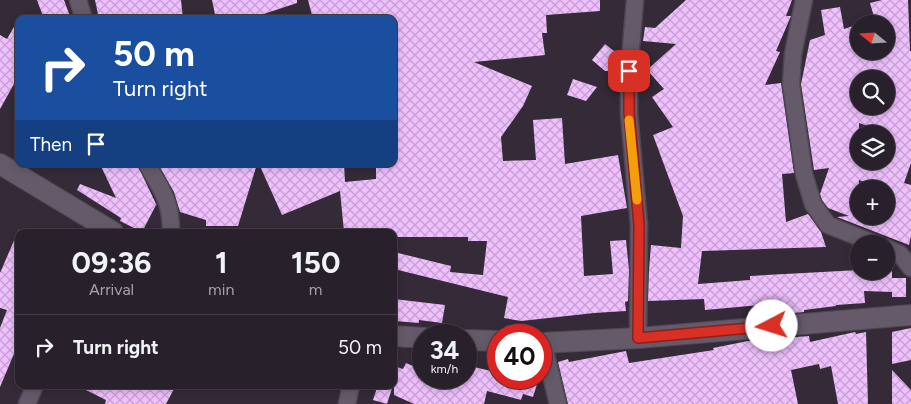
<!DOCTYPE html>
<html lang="en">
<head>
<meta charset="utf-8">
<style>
	body { margin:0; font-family:Figtree,sans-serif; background:#302832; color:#f1f3f6; height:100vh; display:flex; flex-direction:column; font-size:19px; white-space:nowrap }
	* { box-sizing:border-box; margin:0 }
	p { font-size:16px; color:#a5a3a8 }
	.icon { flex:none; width:28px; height:28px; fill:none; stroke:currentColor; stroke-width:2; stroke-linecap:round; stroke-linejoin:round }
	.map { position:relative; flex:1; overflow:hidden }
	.details { position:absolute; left:15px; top:229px; width:382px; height:160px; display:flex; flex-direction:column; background:#28202a; border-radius:10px; box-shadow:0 2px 8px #0003,0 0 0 1px #443e47 }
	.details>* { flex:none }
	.guide { position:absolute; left:15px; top:15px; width:382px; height:152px; border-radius:10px; box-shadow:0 2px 8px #0003,0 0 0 1px #443e47; background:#1a4fa0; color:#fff; overflow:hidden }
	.needle { width:32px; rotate:288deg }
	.buttons { position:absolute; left:850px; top:15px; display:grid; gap:10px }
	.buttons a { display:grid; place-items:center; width:45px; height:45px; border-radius:50%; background:#28202a; box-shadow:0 2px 8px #0003,0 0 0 1px #443e47; font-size:25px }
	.speed { position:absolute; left:412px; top:324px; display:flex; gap:10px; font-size:25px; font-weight:700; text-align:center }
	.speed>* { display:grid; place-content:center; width:65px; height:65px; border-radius:50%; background:#28202a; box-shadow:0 2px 8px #0003,0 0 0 1px #443e47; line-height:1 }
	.speed small { font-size:12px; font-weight:400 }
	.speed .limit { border:8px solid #d22; background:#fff; color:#111 }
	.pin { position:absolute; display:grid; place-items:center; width:42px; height:42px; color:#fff; margin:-21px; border-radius:10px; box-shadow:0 2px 8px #0006 }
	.me { position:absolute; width:55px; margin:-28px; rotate:265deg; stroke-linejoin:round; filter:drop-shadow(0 0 4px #0008) }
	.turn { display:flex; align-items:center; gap:18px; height:105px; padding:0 15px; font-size:22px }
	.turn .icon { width:65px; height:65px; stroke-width:2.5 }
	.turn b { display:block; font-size:35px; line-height:42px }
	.then { display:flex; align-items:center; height:48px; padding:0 15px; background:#0003; gap:10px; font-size:19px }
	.eta { display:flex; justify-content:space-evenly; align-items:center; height:85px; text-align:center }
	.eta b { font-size:30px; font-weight:700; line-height:35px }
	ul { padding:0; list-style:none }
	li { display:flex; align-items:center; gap:15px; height:65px; padding:0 15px; border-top:1px solid #443e47 }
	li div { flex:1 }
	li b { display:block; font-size:19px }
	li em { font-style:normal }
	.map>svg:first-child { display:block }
</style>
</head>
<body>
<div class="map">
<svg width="911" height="404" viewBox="0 0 911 404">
	<defs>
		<pattern id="building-cross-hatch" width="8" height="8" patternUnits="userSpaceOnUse" patternTransform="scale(1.25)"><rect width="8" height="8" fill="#efbffe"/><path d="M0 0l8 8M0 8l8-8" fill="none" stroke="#c4a0d0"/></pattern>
	</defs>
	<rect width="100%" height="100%" fill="#352a38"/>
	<!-- building -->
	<g fill="url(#building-cross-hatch)" fill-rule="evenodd">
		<polygon points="37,0 64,0 71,19 44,19"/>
		<polygon points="95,0 181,0 183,19 99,19"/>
		<polygon points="212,0 297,0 297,3 249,19 216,19"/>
		<polygon points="308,0 600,0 600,11 546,15 547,33 542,33 545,55 474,62 532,86 523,106 501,137 503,161 536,160 533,120 562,118 565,164 618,155 627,208 581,216 584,276 613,274 610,241 626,240 629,270 628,301 625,302 626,311 594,313 521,321 504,318 508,297 394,269 394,252 451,266 450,272 483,275 487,241 468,241 468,237 394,237 394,232 344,232 340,191 282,215 259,164 344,164 345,182 376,179 376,168 389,168 389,164 394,164 394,19 313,19"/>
		<polygon points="686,0 792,0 786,16 791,16 776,51 780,52 765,85 781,83 794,173 782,174 786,222 808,214 821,232 826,247 702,251 698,284 750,280 750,276 859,270 892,271 892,278 906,278 906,297 892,297 892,292 864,291 865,303 836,305 836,306 804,310 804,312 761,316 760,305 705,310 704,299 648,301 649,270 651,245 681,248 683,216 653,135 673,127 652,97 664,89 647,70 676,44 643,41 645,27 655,28"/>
		<path d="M 882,0 L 908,0 L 910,51 L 911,51 L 911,163 L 904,183 L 911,185 L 911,236 L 909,245 L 837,217 L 849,216 L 828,208 L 822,200 L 820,194 L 829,168 L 814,170 L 801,84 L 810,40 L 825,35 L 821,10 L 840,7 L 844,29 L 859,24 L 859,51 L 886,51 L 886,24 L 876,24 L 870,3 ZM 859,79 L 891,79 L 889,106 L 859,106 ZM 859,123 L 886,132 L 886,161 L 859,161 ZM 859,180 L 882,189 L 886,189 L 886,216 L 859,216 Z"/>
		<polygon points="19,18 19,75 0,109 0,35 7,39"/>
		<polygon points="605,44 620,56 620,60 611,71 605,71 592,60"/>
		<polygon points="573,79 597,87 586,101 567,95"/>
		<polygon points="100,164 137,164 157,206 156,205 142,232 120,221 121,218 77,190 80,184 116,198"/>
		<polygon points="158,164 257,164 238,226 206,226 206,220 180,212 174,192"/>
		<polygon points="19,229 19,342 0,387 0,328 7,310 0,308 0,273"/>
		<polygon points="394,299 445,305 442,323 419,320 419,323 394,321"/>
		<polygon points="911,328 911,360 892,364 892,332"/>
		<polygon points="855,332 856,334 866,332 868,404 838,404 831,366 820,369 819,364 791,370 798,404 568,404 558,362 568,359 569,362 626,351 629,363 714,350 713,348 748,341 809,336 810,342"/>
		<polygon points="406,363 422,370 418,378 466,378 466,365 499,373 499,378 539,378 533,397 523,394 521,400 487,391 484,404 414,404 394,395 394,366 403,369"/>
		<polygon points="892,370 911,390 911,404 892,404"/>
		<polygon points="76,385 176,385 166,404 105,404 106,400"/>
		<polygon points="378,385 393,385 387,404 373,400"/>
	</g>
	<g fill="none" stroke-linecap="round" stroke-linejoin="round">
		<defs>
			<g id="minor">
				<polyline points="78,0 84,19"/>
				<polyline points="635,0 629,71 629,113 639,225 638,338"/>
				<polyline points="804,0 793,54 791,84 804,174 813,204 828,225 876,244"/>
				<path d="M 147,164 C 162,191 171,200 171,232"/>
				<polyline points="886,248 900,254 911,268"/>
				<polyline points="543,343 558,404"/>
				<polyline points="27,404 35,385"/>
				<polyline points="347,404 351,385"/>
			</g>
			<g id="tertiary">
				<polyline points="0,164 113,232"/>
				<polyline points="394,336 424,338"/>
				<polyline points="466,340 499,341"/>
				<polyline points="541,343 638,338 911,315"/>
			</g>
		</defs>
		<!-- minor casing -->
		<use href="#minor" stroke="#4f4752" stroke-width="19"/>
		<!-- tertiary casing -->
		<use href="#tertiary" stroke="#4f4752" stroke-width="22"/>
		<!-- minor -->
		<use href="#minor" stroke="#655a69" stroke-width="16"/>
		<!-- tertiary -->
		<use href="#tertiary" stroke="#655a69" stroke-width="20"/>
	</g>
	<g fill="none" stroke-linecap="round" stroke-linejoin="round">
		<defs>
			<polyline id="route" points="629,71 629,112 639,225 638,338 772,326"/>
		</defs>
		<!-- route casing -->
		<use href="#route" stroke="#8d1f18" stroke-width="12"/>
		<!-- route -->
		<use href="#route" stroke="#d93025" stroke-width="9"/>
		<!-- slow -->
		<polyline stroke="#f59e0b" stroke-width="9" points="629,120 637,200"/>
	</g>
</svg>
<div class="buttons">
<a><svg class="needle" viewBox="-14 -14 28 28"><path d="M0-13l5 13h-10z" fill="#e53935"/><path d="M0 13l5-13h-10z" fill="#a5a3a8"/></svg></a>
<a><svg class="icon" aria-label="search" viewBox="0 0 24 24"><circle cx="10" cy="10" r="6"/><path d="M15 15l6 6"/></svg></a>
<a><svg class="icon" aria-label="layers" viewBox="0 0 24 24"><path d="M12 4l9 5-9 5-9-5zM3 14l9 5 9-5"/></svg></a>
<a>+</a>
<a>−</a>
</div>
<div class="speed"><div>34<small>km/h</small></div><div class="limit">40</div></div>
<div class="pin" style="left:629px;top:71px;background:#d93025"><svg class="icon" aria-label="arrive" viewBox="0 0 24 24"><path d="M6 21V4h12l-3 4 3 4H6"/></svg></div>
<svg class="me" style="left:772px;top:326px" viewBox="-20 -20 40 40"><circle r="19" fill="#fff"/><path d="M0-13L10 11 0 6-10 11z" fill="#d93025"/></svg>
<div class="guide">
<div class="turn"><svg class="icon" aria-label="right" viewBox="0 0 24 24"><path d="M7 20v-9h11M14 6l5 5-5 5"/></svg><div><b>50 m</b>Turn right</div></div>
<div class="then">Then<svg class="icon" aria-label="arrive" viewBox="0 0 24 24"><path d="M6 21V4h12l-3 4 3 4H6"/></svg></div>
</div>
<section class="details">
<div class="eta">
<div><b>09:36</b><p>Arrival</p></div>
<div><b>1</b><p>min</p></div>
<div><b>150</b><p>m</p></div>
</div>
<ul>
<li><svg class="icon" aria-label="right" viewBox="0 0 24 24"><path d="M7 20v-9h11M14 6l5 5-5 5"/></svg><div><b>Turn right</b></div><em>50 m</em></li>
</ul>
</section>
</div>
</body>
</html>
